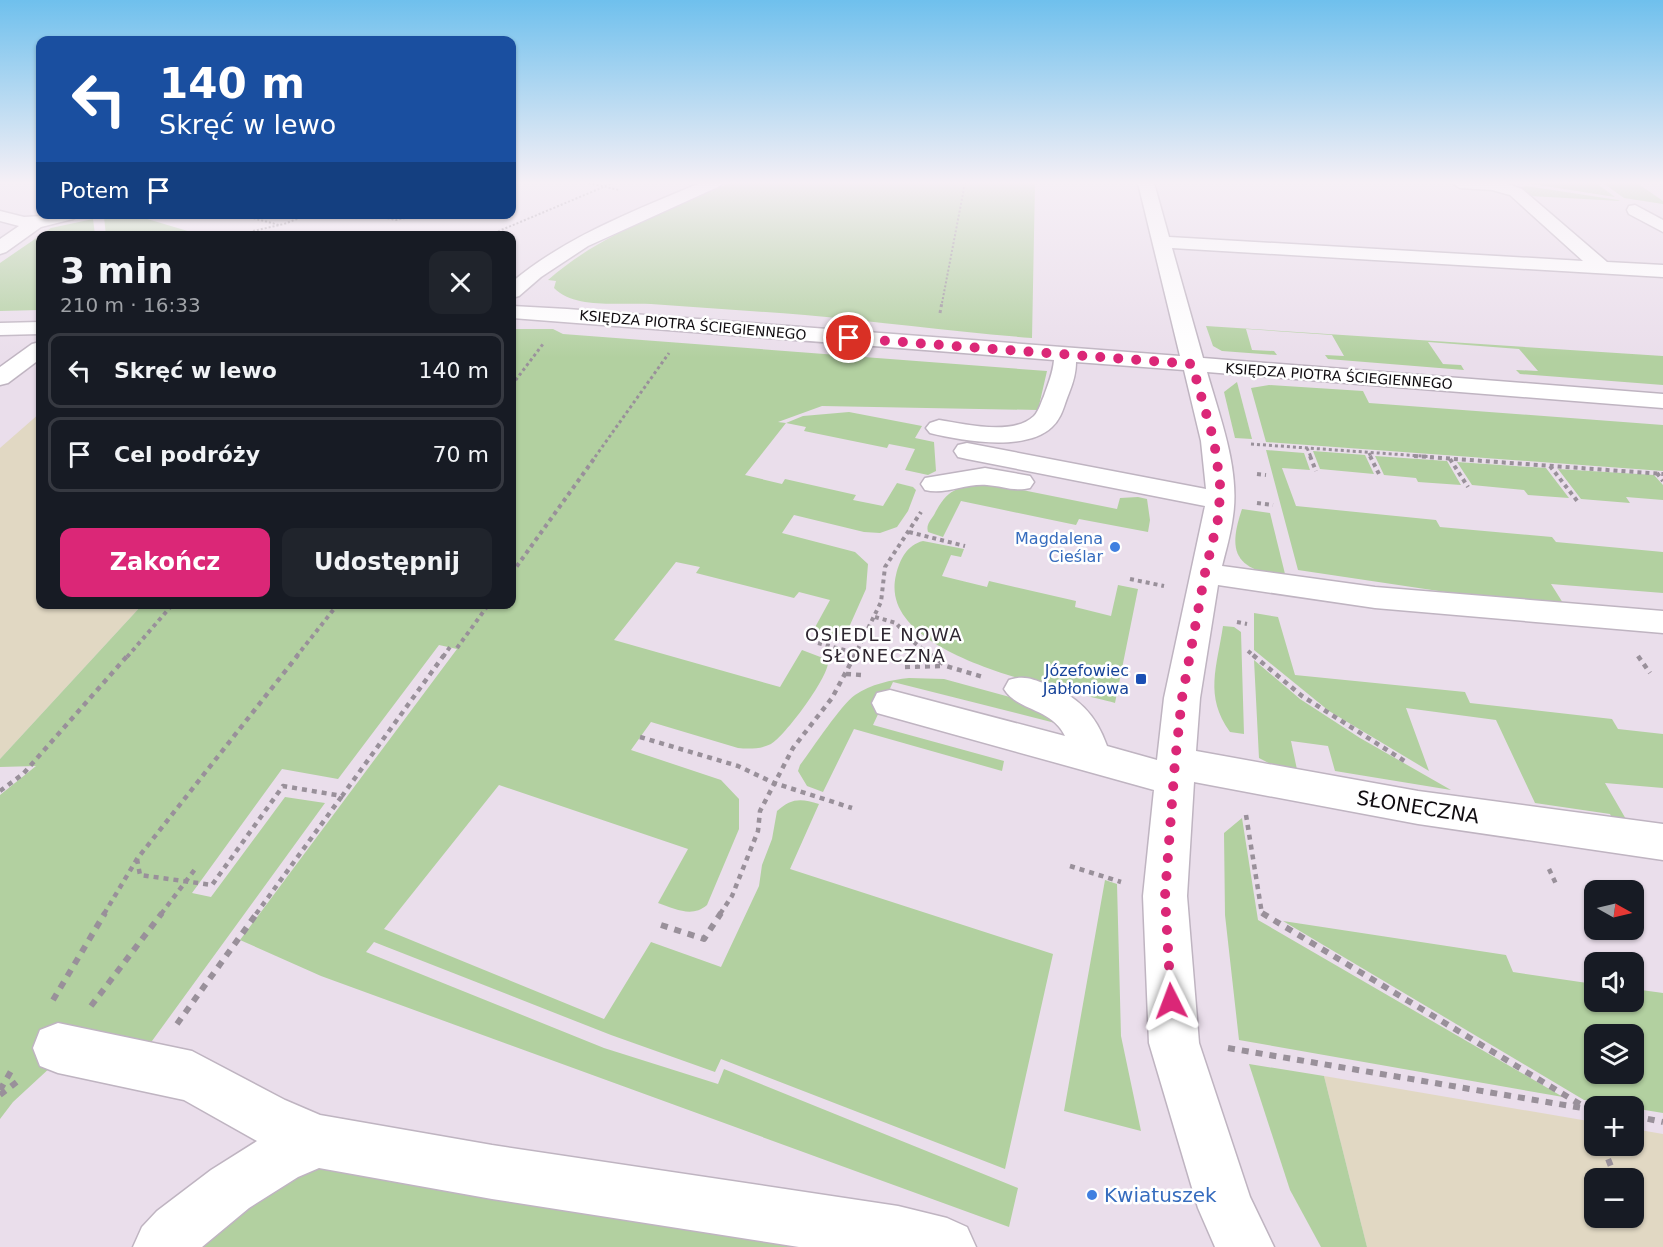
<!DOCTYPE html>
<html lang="pl">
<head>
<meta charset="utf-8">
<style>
	body { margin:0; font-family:"DejaVu Sans",sans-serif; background:#20242c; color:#f1f3f6; height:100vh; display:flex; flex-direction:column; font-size:22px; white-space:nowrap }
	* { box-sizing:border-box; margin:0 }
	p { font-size:20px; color:#9ea1a6 }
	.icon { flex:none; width:33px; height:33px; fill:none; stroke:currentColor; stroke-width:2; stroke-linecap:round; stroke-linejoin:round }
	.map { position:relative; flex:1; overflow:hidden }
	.side { position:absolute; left:36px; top:231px; width:480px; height:378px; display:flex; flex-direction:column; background:#171b24; border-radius:12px; box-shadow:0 2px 4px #0004 }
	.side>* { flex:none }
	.hud { position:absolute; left:36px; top:36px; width:480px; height:183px; border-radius:12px; box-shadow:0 2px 4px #0004; background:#1a4fa0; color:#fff; overflow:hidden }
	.needle { width:39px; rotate:98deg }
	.controls { position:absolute; left:1584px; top:880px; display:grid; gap:12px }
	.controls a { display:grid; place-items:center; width:60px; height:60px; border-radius:12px; background:#171b24; box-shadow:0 2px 4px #0004; font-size:30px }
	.pin { position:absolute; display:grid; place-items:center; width:51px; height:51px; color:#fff; margin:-26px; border:3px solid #fff; border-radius:50%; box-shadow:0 2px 6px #0007 }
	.me { position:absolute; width:66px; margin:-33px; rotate:357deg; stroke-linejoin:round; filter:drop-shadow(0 0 4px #0008) }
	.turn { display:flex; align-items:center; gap:21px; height:126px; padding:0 24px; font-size:27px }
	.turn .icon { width:78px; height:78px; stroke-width:2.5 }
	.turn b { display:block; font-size:42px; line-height:51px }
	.then { display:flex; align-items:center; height:57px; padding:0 24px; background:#0003; gap:12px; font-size:22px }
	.round { display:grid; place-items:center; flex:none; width:63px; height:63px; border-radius:12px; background:#20242c }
	.summary { display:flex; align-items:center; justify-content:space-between; height:102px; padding:0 24px }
	h1 { font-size:36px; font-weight:800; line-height:45px }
	.button { display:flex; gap:12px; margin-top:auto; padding:12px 24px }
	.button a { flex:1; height:69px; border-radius:12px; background:#db2777; color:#fff; font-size:24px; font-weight:800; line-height:69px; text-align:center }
	.button a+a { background:#20242c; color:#f1f3f6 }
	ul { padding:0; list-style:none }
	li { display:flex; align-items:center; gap:18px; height:75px; margin:0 12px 9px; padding:0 12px; border:3px solid #363941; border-radius:12px }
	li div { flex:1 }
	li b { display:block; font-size:22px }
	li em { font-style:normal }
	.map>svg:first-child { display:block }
</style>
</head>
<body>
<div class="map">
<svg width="1663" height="1247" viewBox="0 0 1663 1247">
	<rect width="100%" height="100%" fill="#eadeeb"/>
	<!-- education -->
	<g fill="#e1d8c3" fill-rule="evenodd">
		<polygon points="40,413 40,604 142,605 0,759 0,448"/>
		<path d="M 1324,1076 L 1594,1122 L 1594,1146 L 1634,1146 L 1634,1129 L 1663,1134 L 1663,1247 L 1367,1247 ZM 1594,1179 L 1634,1179 L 1634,1218 L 1594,1218 Z"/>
	</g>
	<!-- green -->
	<g fill="#b2d0a0" fill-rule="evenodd">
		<path d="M 730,183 L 1035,183 L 1032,338 C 956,332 881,322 805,315 C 754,311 702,308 651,304 C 622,302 576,310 554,288 L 556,281 L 548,280 C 599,235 668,210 730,183 Z"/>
		<polygon points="1526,183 1596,183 1615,197"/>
		<polygon points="1603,183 1637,183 1663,201 1663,204 1624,198"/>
		<polygon points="1526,186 1618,200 1620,201 1530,196 1513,189"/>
		<polygon points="104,217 144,218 201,235 106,235"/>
		<polygon points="93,219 95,235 40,236 40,310 0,311 0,263 51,228"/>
		<polygon points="1206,326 1663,356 1663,385 1520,374 1516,370 1538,371 1519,349 1428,342 1443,364 1461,365 1464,370 1328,359 1325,355 1344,356 1332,335 1246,329 1252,350 1274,351 1277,355 1222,351 1213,346"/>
		<path d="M 512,329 L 553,329 L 563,334 L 1047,371 L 1038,410 L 822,406 L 778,422 L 786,423 L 803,416 L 849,412 L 922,426 L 915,438 L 934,442 L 936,471 L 928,475 L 905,470 L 915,449 L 889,444 L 887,448 L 804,431 L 806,427 L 786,423 L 745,475 L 782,484 L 785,479 L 856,495 L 853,500 L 883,506 L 897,483 L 913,487 L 916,490 L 908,511 L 897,527 L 880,533 L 864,532 L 794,515 L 782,533 L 855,552 L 868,564 L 866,589 L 846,634 L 830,638 L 813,631 L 830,600 L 799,592 L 794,598 L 696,573 L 700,567 L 676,562 L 614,640 L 780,687 L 802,650 L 823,658 L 828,663 C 827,679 785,736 771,744 C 761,749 749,749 738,748 L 651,722 L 631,750 L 721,780 L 739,799 L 739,829 L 707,905 C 692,918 676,909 658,903 L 688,849 L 499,785 L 384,929 L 604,1019 L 651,942 L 721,967 L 759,886 L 762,865 L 772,839 L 777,811 C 791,798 801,798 819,804 L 790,869 L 1053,954 L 1005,1169 L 721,1059 L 715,1072 L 611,1035 L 374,942 L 366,952 L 604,1048 L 718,1084 L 724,1069 L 1018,1188 L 1009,1227 L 321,976 L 240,940 L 457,649 L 439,645 L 338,779 L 282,769 L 192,893 L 211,897 L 285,797 L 325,803 L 144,1052 L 79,1041 L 13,1102 L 0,1119 L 0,795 L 36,766 L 0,767 L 0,759 L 142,605 L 512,604 Z"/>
		<polygon points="1237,382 1252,439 1235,438 1224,392"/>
		<polygon points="1269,385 1363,391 1369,403 1663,425 1663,471 1266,442 1251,388"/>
		<polygon points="1266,450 1304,453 1310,470 1282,468 1296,506 1436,520 1440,527 1552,537 1556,542 1663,552 1663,593 1551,584 1563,603 1452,593 1298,570"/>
		<polygon points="1313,451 1365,455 1374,474 1320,469"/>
		<polygon points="1375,456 1447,461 1461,485 1418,482 1416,478 1384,475"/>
		<polygon points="1457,462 1546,468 1569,498 1528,495 1524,490 1472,485"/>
		<polygon points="1558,469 1654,475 1663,485 1663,500 1626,497 1630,503 1581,499"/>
		<path d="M 988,483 L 1117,509 L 1120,498 L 1138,497 L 1147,499 L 1150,520 L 1148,532 L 1079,519 L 1076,525 L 961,501 L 943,537 L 928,532 C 926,525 930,521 934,515 C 948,487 959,487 988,483 Z"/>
		<path d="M 1242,509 L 1270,513 L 1286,578 C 1238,569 1226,556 1242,509 Z"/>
		<path d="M 923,541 L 964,549 L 961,557 L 951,555 L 942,576 L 987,587 L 989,581 L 1076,601 L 1075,607 L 1111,616 L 1118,585 L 1138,589 L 1115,703 C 1061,688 876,657 896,575 C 900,559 907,545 923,541 Z"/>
		<polygon points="1254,613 1278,617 1295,675 1465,692 1470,703 1612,719 1618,729 1663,734 1663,788 1605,783 1634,833 1619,831 1610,814 1535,803 1496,720 1406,708 1429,771 1329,711 1254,650"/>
		<path d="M 1223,626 L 1234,627 L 1241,632 L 1244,734 L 1230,732 C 1204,696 1217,667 1223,626 Z"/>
		<polygon points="1254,660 1300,699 1360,738 1451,790 1335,771 1328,746 1291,741 1299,779 1259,758"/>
		<path d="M 909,678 L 944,679 L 1021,700 L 1063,725 L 893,682 L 873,725 L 1004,761 L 1002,771 L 854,729 L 823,792 L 807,786 L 798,771 L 800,765 C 813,748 840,706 855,695 C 871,684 891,680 909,678 Z"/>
		<polygon points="1242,818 1258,920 1563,1097 1239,1040 1225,915 1224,833"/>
		<polygon points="1105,880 1117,884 1121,1036 1141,1131 1064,1111"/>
		<path d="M 1283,921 L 1506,955 L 1513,972 L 1594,984 L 1594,1002 L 1634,1002 L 1634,989 L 1663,993 L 1663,1113 L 1584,1100 ZM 1594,1035 L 1634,1035 L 1634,1074 L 1594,1074 Z"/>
		<polygon points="1249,1064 1324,1076 1367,1247 1321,1247 1290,1190"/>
		<polygon points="314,1153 888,1247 178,1247"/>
	</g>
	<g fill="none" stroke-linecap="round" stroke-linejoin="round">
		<defs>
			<g id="minor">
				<path d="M 700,183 L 722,183 L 720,186 L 588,246 L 541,277 L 519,296 L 512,298 L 512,282 C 567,236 634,211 700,183 Z"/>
				<path d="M 1138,183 L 1154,183 L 1169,237 L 1583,261 L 1510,195 L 1492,190 L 1460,188 L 1452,183 L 1505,183 L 1522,189 L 1607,262 L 1663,265 L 1663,277 L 1172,248 L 1203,358 L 1663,394 L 1663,408 L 1207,372 C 1220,418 1240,469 1233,516 C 1231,533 1226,550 1222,566 L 1375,587 L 1663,611 L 1663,633 L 1375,608 L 1218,585 L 1200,698 L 1196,751 L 1418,791 L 1663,824 L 1663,860 L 1418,824 L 1194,782 L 1187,896 L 1199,1043 L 1250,1197 L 1274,1247 L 1215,1247 L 1198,1208 L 1149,1043 L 1143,896 L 1154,790 L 877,713 L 872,703 L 877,693 L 890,690 L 1065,736 C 1052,708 1017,711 1004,689 L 1009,680 C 1024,675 1032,679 1046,684 C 1077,696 1096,714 1107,746 L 1157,760 L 1164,698 L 1205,506 L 967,459 L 958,457 L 954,451 L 958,445 L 967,443 L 1206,489 L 1201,441 L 1184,370 L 1076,362 C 1076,373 1073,383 1069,393 C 1064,405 1062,418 1052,427 C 1026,452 962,441 930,433 L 926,428 L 930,423 L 939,420 C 965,424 1013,436 1034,416 C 1039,411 1041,402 1044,396 C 1048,384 1053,373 1054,360 L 512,318 L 512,306 L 567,309 L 1180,356 Z"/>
				<polygon points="1635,205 1663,220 1663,232 1629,214 1627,210 1629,206"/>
				<polygon points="0,211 24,217 81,214 73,219 41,227 6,252 0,254 0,239 19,226 0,221"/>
				<polygon points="40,322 40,334 0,335 0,323"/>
				<polygon points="40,342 40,359 8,383 0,385 0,367 32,344"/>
				<path d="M 985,468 L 1030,476 L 1034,482 L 1030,488 C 1015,492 1002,486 987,485 C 966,483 946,495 925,490 L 921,484 L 925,478 Z"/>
				<polygon points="58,1023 192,1051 285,1100 320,1115 492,1145 898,1206 947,1218 967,1227 976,1247 799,1247 492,1199 319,1168 298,1177 249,1208 202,1247 133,1247 142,1227 157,1211 211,1170 257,1141 184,1100 58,1073 40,1066 33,1048 40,1030"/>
			</g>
		</defs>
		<!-- minor casing -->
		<use href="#minor" stroke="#bfb4c1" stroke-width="3"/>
		<!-- path-far4 -->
		<g stroke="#99909a" stroke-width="2" stroke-dasharray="2 2" stroke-linecap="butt">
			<polyline points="589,183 619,190"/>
			<polyline points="238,214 279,225"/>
			<polyline points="368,214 396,220 424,214"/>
			<polyline points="253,231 284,224 310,214"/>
			<polyline points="487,236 613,183"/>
			<polyline points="942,303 965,183"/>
		</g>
		<!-- path-far3 -->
		<g stroke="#99909a" stroke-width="3" stroke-dasharray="3 3" stroke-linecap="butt">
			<polyline points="940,313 942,302"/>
			<polyline points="512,385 543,344"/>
			<polyline points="1251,444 1435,457"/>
			<polyline points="1307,448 1311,457"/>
			<polyline points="1369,453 1371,457"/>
			<polyline points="595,457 669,353"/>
		</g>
		<!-- path-far2 -->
		<g stroke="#99909a" stroke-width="4" stroke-dasharray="4 4" stroke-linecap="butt">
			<polyline points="1310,456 1316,471"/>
			<polyline points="1370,456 1380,476"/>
			<polyline points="1414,456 1663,474"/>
			<polyline points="1450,459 1468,487"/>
			<polyline points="1550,466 1578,502"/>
			<polyline points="1657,473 1663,481"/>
			<polyline points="1257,474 1266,475"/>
			<polyline points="1257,503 1273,505"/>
			<polyline points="909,532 965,546"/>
			<polyline points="512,573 596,456"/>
			<polyline points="1130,579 1164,586"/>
			<polyline points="875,617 896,623 911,640 933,657"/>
			<polyline points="1237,622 1247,624"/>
			<polyline points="818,643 856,653"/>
			<polyline points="457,648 489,604"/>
			<polyline points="1248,651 1255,657"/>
			<polyline points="127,657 173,604"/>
			<polyline points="296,657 338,604"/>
			<polyline points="443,657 450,647"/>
			<polyline points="854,657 881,602 885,567 921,512"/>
		</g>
		<!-- path-far1 -->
		<g stroke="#99909a" stroke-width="4.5" stroke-dasharray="5 5" stroke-linecap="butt">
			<polyline points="931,655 946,666 983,677"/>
			<polyline points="1253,655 1302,696 1406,762"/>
			<polyline points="1638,656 1650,673"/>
			<polyline points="905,667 945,666"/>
			<polyline points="846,674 862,675"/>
			<polyline points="640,737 738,766 774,783 852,808"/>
			<polyline points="0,791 23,774 128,655"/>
			<polyline points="1246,815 1262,914"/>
			<polyline points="137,859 140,875 212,885 283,786 342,796 444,655"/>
			<polyline points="1070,866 1121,882"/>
			<polyline points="1549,869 1556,884"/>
			<polyline points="104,914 137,859 298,655"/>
			<polyline points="161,914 196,868"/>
			<polyline points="256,914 342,796"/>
			<polyline points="720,914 732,896 758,831 760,811 793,748 832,698 855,655"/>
		</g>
		<!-- path -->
		<g stroke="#99909a" stroke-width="6" stroke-dasharray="7 7" stroke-linecap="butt">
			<polyline points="1262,913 1588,1109 1594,1125"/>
			<polyline points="661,925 704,939 721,913"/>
			<polyline points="53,1000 105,913"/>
			<polyline points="91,1006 162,913"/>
			<polyline points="177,1024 257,913"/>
			<polyline points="1228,1048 1594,1110"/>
			<polyline points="0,1090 14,1066"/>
			<polyline points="0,1095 22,1078"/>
			<polyline points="1634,1116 1663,1122"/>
			<polyline points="1603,1146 1614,1174"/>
		</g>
		<!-- minor -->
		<use href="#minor" fill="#fff" fill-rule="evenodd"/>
	</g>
	<!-- sky -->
	<linearGradient id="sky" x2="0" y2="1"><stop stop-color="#6fc0ed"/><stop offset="0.51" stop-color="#f6f0f6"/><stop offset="1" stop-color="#f6f0f6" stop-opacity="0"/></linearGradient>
	<rect width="1663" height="358" fill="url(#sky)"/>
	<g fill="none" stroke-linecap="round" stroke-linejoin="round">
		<!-- route -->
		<polyline stroke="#db2777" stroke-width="10" stroke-dasharray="0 18" points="849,338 1192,364 1214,441 1220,483 1219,515 1205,573 1194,633 1182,698 1175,762 1165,896 1171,1001"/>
	</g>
	<!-- markers -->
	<g fill="#3f7fe0" stroke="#fff" stroke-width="2">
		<circle cx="1115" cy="547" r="6"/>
		<circle cx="1092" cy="1195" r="6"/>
	</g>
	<rect fill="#1a4fb4" stroke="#fff" stroke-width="2" x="1135" y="673" width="12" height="12" rx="3"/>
	<g text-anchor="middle" stroke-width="5" stroke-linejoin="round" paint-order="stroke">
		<!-- far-street labels -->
		<g font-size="14" fill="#100c10" stroke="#fff">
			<text transform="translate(693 325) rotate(5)" y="5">KSIĘDZA PIOTRA ŚCIEGIENNEGO</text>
			<text transform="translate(1339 376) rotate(4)" y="5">KSIĘDZA PIOTRA ŚCIEGIENNEGO</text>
		</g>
		<!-- shop labels -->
		<g font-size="16" fill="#366cbe" stroke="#fff" text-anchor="end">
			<text x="1103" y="544">Magdalena<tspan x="1103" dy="18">Cieślar</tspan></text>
		</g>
		<!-- transit labels -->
		<g font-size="16" fill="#164399" stroke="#fff" text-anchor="end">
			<text x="1129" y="676">Józefowiec<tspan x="1129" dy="18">Jabłoniowa</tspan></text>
		</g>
		<!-- neighbourhood labels -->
		<g font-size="18" letter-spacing="1.5" fill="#2f2731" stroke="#fff">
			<text x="884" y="641">OSIEDLE NOWA<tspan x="884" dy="21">SŁONECZNA</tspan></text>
		</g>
		<!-- near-street labels -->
		<g font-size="20" fill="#100c10" stroke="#fff">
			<text transform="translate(1418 807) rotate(9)" y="7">SŁONECZNA</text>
		</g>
		<!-- near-shop labels -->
		<g font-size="20" fill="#366cbe" stroke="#fff" text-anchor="start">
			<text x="1104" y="1202">Kwiatuszek</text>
		</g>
	</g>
</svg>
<div class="controls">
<a><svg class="needle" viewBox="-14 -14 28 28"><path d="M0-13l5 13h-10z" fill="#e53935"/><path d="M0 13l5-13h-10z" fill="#9ea1a6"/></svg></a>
<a><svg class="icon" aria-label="sound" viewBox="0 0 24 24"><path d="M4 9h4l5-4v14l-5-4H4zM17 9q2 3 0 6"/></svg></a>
<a><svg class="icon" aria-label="layers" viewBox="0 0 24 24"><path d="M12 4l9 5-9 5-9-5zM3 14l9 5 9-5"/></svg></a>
<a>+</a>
<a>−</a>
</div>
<div class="pin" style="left:849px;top:338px;background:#d93025"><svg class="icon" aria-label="arrive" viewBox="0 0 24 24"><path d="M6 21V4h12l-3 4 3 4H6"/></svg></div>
<svg class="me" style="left:1171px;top:1001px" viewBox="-20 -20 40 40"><path d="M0-17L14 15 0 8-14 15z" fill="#db2777" stroke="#fff" stroke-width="4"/></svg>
<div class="hud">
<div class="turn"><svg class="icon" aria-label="left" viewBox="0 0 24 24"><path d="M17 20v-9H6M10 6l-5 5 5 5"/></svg><div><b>140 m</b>Skręć w lewo</div></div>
<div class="then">Potem<svg class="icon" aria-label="arrive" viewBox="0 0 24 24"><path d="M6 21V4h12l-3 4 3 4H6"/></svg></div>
</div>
<section class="side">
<div class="summary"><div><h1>3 min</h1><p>210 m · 16:33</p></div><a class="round"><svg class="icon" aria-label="close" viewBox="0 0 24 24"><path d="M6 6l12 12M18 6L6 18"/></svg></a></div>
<ul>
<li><svg class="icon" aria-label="left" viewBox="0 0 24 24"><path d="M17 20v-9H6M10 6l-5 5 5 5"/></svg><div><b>Skręć w lewo</b></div><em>140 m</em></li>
<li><svg class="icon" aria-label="arrive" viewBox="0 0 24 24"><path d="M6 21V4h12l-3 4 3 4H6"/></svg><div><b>Cel podróży</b></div><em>70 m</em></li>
</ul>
<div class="button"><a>Zakończ</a><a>Udostępnij</a></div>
</section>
</div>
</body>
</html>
